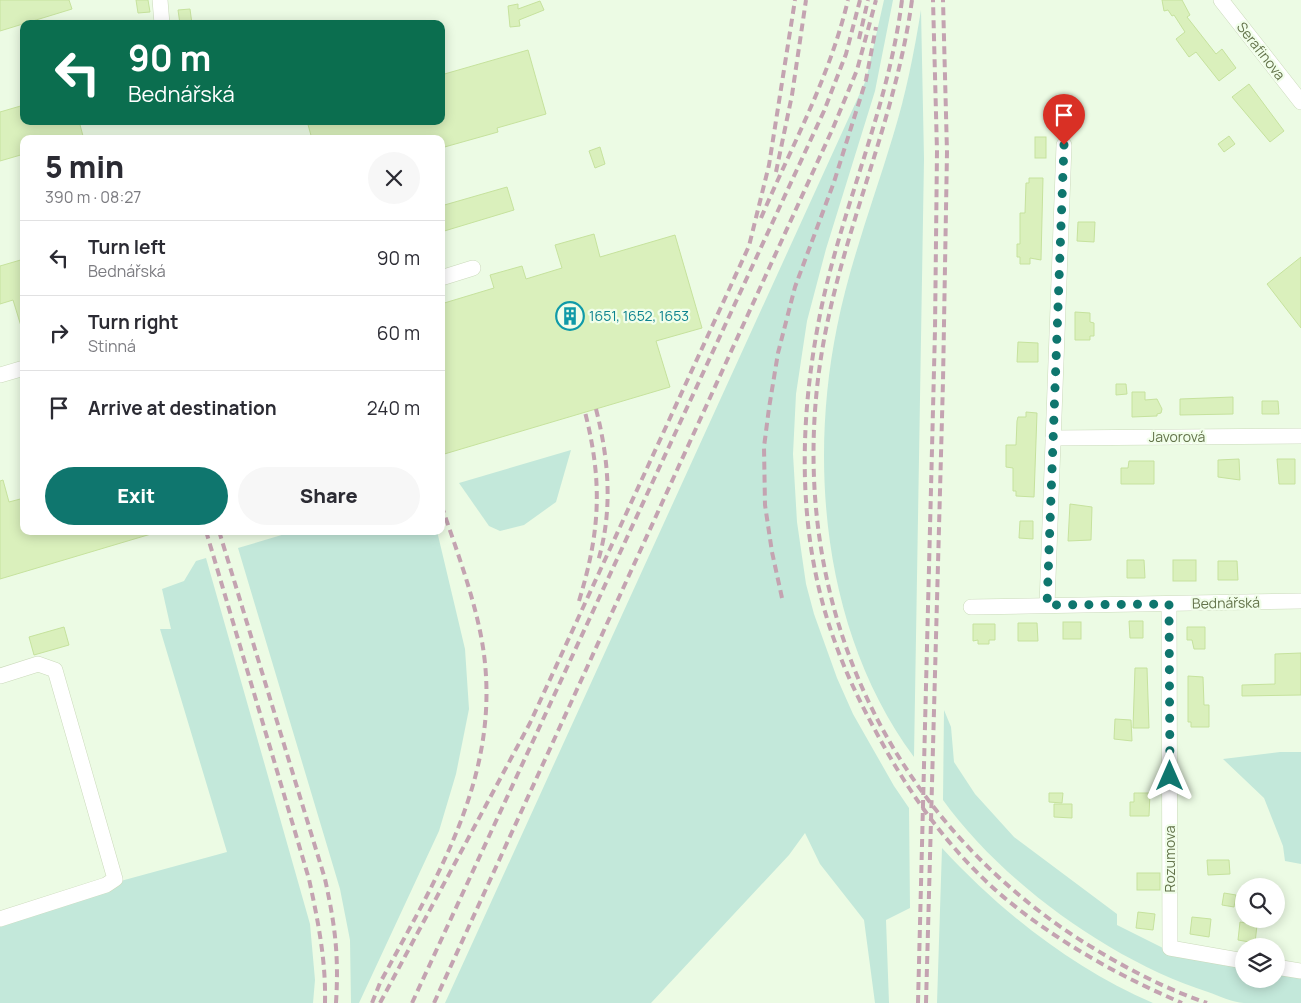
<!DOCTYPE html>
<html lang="en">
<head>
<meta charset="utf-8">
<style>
	body { margin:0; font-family:Manrope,sans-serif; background:#f7f7f7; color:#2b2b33; height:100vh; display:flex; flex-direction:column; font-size:19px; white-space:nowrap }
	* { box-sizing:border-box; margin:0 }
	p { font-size:16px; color:#7c7c81 }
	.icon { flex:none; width:28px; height:28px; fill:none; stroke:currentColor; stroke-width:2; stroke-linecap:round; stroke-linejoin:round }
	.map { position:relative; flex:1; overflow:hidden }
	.panel { position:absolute; left:20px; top:135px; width:425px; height:400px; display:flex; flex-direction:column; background:#fff; border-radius:10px; box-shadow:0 2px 12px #0003 }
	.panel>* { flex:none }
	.banner { position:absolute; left:20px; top:20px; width:425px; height:105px; border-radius:10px; box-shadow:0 2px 12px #0003; background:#0b6e4f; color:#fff; overflow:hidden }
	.fabs { position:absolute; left:1235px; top:878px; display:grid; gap:10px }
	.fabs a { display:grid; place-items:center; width:50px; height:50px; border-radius:50%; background:#fff; box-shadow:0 2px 12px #0003; font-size:25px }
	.pin { position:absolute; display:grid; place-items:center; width:42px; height:42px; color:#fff; margin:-51px -21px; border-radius:50% 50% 50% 0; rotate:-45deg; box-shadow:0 0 5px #0007 }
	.pin .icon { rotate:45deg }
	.me { position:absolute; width:55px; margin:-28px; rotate:0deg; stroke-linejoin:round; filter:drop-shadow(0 0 4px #0008) }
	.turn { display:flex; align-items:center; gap:18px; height:105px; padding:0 25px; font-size:22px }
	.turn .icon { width:65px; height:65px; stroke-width:2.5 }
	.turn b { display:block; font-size:35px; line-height:42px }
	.round { display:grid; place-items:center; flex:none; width:52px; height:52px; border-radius:26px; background:#f7f7f7 }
	.head { display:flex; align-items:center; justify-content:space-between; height:85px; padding:0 25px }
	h1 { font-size:30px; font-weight:800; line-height:38px }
	.cta { display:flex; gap:10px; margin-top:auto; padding:10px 25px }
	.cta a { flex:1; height:58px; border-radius:30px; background:#0f766e; color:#fff; font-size:20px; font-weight:800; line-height:58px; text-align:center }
	.cta a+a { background:#f7f7f7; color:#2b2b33 }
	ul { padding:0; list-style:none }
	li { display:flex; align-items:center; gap:15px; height:75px; padding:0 25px; border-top:1px solid #e1e1e2 }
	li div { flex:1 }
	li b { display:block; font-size:19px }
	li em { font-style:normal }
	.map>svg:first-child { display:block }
</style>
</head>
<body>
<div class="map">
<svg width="1301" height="1003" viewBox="0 0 1301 1003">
	<rect width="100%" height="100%" fill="#ecfbe4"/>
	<!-- green -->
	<g fill="#c3e8da">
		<polygon points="884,0 893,0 875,91 826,249 807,321 796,394 793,454 797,522 806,584 814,614 837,678 853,714 894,786 909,808 910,908 886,920 889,1003 875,1003 864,920 820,864 805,833 789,855 651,1003 445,1003 866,80"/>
		<path d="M 921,10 L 924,159 L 914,757 C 825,637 808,470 837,327 C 850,262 874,199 893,136 C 906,94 914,53 921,10 Z"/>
		<polygon points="571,450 556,502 524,525 500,531 489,526 459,483"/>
		<polygon points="295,531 437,531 465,649 469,709 456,774 439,831 359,1003 351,1003 350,940 340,889 238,548"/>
		<polygon points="206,558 310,924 315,980 313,1003 0,1003 0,919 106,885 227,852 160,629 171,629 162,589 184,581 196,561"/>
		<path d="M 944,710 L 951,727 L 954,762 L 975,794 L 1014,837 L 1117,914 L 1117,925 L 1177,955 L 1244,967 L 1244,979 L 1276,979 L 1276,973 L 1301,977 L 1301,1003 C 1282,1003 1263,1003 1244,1003 C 1232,1002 1219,996 1208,992 C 1111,961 1002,882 943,800 Z"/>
		<polygon points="1280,752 1301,752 1301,864 1285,861 1283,846 1264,798 1223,759"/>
		<path d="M 942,848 C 1000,911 1073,969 1153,1003 L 937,1003 Z"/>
	</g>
	<!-- building -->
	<g fill="#daf0bc" stroke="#c6e29d">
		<polygon points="0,0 69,0 72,9 0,31"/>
		<polygon points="136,0 148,0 150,12 138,13"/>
		<polygon points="1162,0 1182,0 1190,15 1187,17 1216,54 1222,49 1236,68 1219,81 1196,52 1189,57 1176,39 1185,32 1174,15 1172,16 1168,10 1164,11"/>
		<polygon points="540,1 544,10 519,20 520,26 510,27 508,6 518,4 518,9"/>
		<polygon points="190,9 192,24 180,24 178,10"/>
		<polygon points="528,50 546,114 497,128 498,132 441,148 441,139 312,139 307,121 441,121 441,75"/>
		<polygon points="1249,84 1284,131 1270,142 1232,97"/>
		<polygon points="24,105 24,121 79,121 83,136 74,139 24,139 24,154 0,161 0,112"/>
		<polygon points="1229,136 1235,144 1224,152 1218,144"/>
		<rect x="1035" y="137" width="11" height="21"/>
		<polygon points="600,147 605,164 595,168 589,151"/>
		<polygon points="1029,178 1043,178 1041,260 1030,258 1030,264 1020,264 1020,257 1017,257 1017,244 1020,244 1020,213 1025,213 1026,183 1029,183"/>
		<polygon points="507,187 514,210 441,232 441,206"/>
		<polygon points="1078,222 1095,222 1094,242 1077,241"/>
		<polygon points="594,234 600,257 675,235 702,328 656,341 670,387 441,455 441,304 494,288 490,275 522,266 526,279 562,268 555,245"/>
		<polygon points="1301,257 1301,328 1267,284"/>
		<polygon points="24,259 24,326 21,326 13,300 0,304 0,266"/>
		<polygon points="1075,312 1090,313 1090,322 1094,323 1094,336 1090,336 1090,340 1075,340"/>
		<polygon points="1018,342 1038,343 1038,362 1017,362"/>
		<polygon points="1116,384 1126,384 1127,394 1116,395"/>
		<polygon points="1132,392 1145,392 1145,400 1157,399 1162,409 1161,413 1157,414 1157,416 1132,417"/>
		<polygon points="1233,397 1233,414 1180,415 1180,399"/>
		<polygon points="1262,401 1278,401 1279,414 1262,414"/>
		<polygon points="1026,412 1037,413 1034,497 1016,496 1016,491 1013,491 1013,468 1006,467 1006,445 1016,445 1017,421 1018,417 1026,417"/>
		<polygon points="1239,459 1240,480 1218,477 1218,460"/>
		<polygon points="1277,459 1295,459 1295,484 1279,484"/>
		<polygon points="1129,461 1154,461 1154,484 1121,484 1121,468 1128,468"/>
		<polygon points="3,480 9,502 24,498 24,531 151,531 151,534 0,579 0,481"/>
		<polygon points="1070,504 1092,507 1091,540 1068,541"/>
		<polygon points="1020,521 1033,521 1033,539 1019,538"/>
		<polygon points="1127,560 1144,560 1145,578 1127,578"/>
		<rect x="1173" y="560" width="23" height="21"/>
		<polygon points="1218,561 1237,561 1238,580 1218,580"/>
		<polygon points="1129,621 1143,621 1143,638 1130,638"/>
		<rect x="1063" y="622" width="18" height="17"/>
		<polygon points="1018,623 1037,623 1038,641 1018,641"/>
		<polygon points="973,624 995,624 995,640 989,640 989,644 978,644 978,640 973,641"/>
		<polygon points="64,627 69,645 34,655 29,637"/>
		<polygon points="1187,627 1205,627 1205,649 1194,649 1192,640 1187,640"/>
		<polygon points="1301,653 1301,695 1242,696 1242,685 1275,684 1275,654"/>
		<polygon points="1135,668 1147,668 1149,728 1133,728"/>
		<polygon points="1188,676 1203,677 1204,705 1209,705 1209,727 1191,727 1191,722 1188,722"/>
		<polygon points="1115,719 1131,720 1132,741 1114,739"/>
		<polygon points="1049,793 1063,793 1062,803 1049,802"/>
		<polygon points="1134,793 1150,793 1149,816 1130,816 1130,802 1134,802"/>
		<polygon points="1054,804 1072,804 1072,818 1054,817"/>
		<polygon points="1207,860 1229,860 1230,874 1208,875"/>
		<rect x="1137" y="873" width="23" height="17"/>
		<polygon points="1224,893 1236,895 1234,907 1222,905"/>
		<polygon points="1138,912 1155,914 1153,930 1136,928"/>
		<polygon points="1192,917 1211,919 1209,937 1190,934"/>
		<polygon points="1240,922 1257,925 1255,943 1238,940"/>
	</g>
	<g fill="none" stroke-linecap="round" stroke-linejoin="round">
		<defs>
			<g id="minor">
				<polyline points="160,0 162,24"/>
				<polyline points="1221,0 1301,102"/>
				<polyline points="441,278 473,268"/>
				<polyline points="0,375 24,368"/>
				<polyline points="1053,438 1301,436"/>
				<polyline points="1169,604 1170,948 1244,961"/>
				<polyline points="1047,605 1064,145"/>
				<polyline points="971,607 1301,601"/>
				<polyline points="0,676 38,664 55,670 115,879 106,885 0,919"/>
				<polyline points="1276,967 1301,971"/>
			</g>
		</defs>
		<!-- minor casing -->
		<use href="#minor" stroke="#cbdabb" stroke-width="16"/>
		<!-- minor -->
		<use href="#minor" stroke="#fff" stroke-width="15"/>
		<!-- rail -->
		<g stroke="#c4a3b1" stroke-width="4" stroke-dasharray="8 5" stroke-linecap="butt">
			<path d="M 902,0 C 888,112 838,215 818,325 C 798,432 798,543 836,645 C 848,679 864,710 881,741 C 912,798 951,851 1000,894 C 1054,940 1117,975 1182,1003"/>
			<path d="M 912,0 C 895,125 838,239 820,364 C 787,593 881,808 1074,936 C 1116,963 1160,987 1207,1003"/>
			<polyline points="859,39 868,0"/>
			<polyline points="776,172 792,95 806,0"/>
			<path d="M 761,218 C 793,143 829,79 848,0"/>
			<path d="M 596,409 C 609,460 613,511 598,561"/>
			<path d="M 206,531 L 309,879 C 318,921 326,960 325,1003"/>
			<path d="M 219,531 L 325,879 C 335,925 339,955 336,1003"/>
			<polyline points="782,598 772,552 765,505 764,447 769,408 778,353 795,287 834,182 866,80 876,27"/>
			<path d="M 579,601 C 600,532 603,483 585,412"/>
			<path d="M 372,1003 L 380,983 C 440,871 508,765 480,631 C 471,588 455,546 441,504"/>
			<polyline points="380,1003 530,723 749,246 769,165 795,0"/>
			<polyline points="412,1003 824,111 846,54 860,0"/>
			<polyline points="434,1003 833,128 857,70 876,0"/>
			<polyline points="918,1003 935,330 937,151 933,0"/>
			<polyline points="926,1003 943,381 947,152 943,0"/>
		</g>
	</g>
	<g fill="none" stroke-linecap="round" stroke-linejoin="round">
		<!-- route -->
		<polyline stroke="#0f766e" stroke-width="9" stroke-dasharray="0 16.2" points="1064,145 1047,605 1169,604 1170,776"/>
	</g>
	<!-- icons -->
	<defs>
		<symbol id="building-ring" viewBox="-11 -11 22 22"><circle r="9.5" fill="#f1feea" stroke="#0f9aa8" stroke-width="1.5"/><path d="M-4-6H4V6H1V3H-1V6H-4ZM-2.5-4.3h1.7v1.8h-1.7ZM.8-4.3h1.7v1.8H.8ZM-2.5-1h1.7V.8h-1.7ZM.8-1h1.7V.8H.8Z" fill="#0f9aa8"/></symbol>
	</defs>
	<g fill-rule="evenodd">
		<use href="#building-ring" x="554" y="300" width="32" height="32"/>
	</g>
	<g text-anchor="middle" stroke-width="4.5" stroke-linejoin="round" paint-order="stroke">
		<!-- street labels -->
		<g font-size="14" fill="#63734a" stroke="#f1feea">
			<text transform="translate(1261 51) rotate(52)" y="5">Serafinova</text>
			<text x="1177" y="442">Javorová</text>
			<text transform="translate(1226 603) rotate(-1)" y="5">Bednářská</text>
			<text transform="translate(1170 859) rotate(-90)" y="5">Rozumova</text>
		</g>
		<!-- culture labels -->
		<g font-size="14" fill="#0d838f" stroke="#f1feea" text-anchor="start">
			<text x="589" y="321">1651, 1652, 1653</text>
		</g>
	</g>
</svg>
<div class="fabs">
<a><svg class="icon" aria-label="search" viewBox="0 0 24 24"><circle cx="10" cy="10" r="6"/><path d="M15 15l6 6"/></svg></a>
<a><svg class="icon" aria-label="layers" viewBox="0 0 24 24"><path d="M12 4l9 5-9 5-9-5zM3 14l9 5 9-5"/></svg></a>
</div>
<div class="pin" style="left:1064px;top:145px;background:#d93025"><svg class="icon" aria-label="arrive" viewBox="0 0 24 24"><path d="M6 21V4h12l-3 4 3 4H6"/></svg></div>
<svg class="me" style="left:1170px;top:776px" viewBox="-20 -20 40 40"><path d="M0-17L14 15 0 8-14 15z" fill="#0f766e" stroke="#fff" stroke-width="4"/></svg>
<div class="banner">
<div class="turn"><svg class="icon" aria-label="left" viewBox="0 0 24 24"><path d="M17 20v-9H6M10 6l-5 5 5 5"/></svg><div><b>90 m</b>Bednářská</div></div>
</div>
<section class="panel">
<div class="head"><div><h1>5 min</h1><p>390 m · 08:27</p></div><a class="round"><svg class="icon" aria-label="close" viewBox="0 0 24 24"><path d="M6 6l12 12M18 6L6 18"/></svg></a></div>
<ul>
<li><svg class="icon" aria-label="left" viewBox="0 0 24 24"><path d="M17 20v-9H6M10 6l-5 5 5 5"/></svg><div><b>Turn left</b><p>Bednářská</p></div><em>90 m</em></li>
<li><svg class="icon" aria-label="right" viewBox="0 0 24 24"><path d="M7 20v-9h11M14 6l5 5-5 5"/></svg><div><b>Turn right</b><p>Stinná</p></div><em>60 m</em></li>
<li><svg class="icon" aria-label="arrive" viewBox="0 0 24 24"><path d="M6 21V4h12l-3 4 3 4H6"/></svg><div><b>Arrive at destination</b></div><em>240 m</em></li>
</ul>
<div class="cta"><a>Exit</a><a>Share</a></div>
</section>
</div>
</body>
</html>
